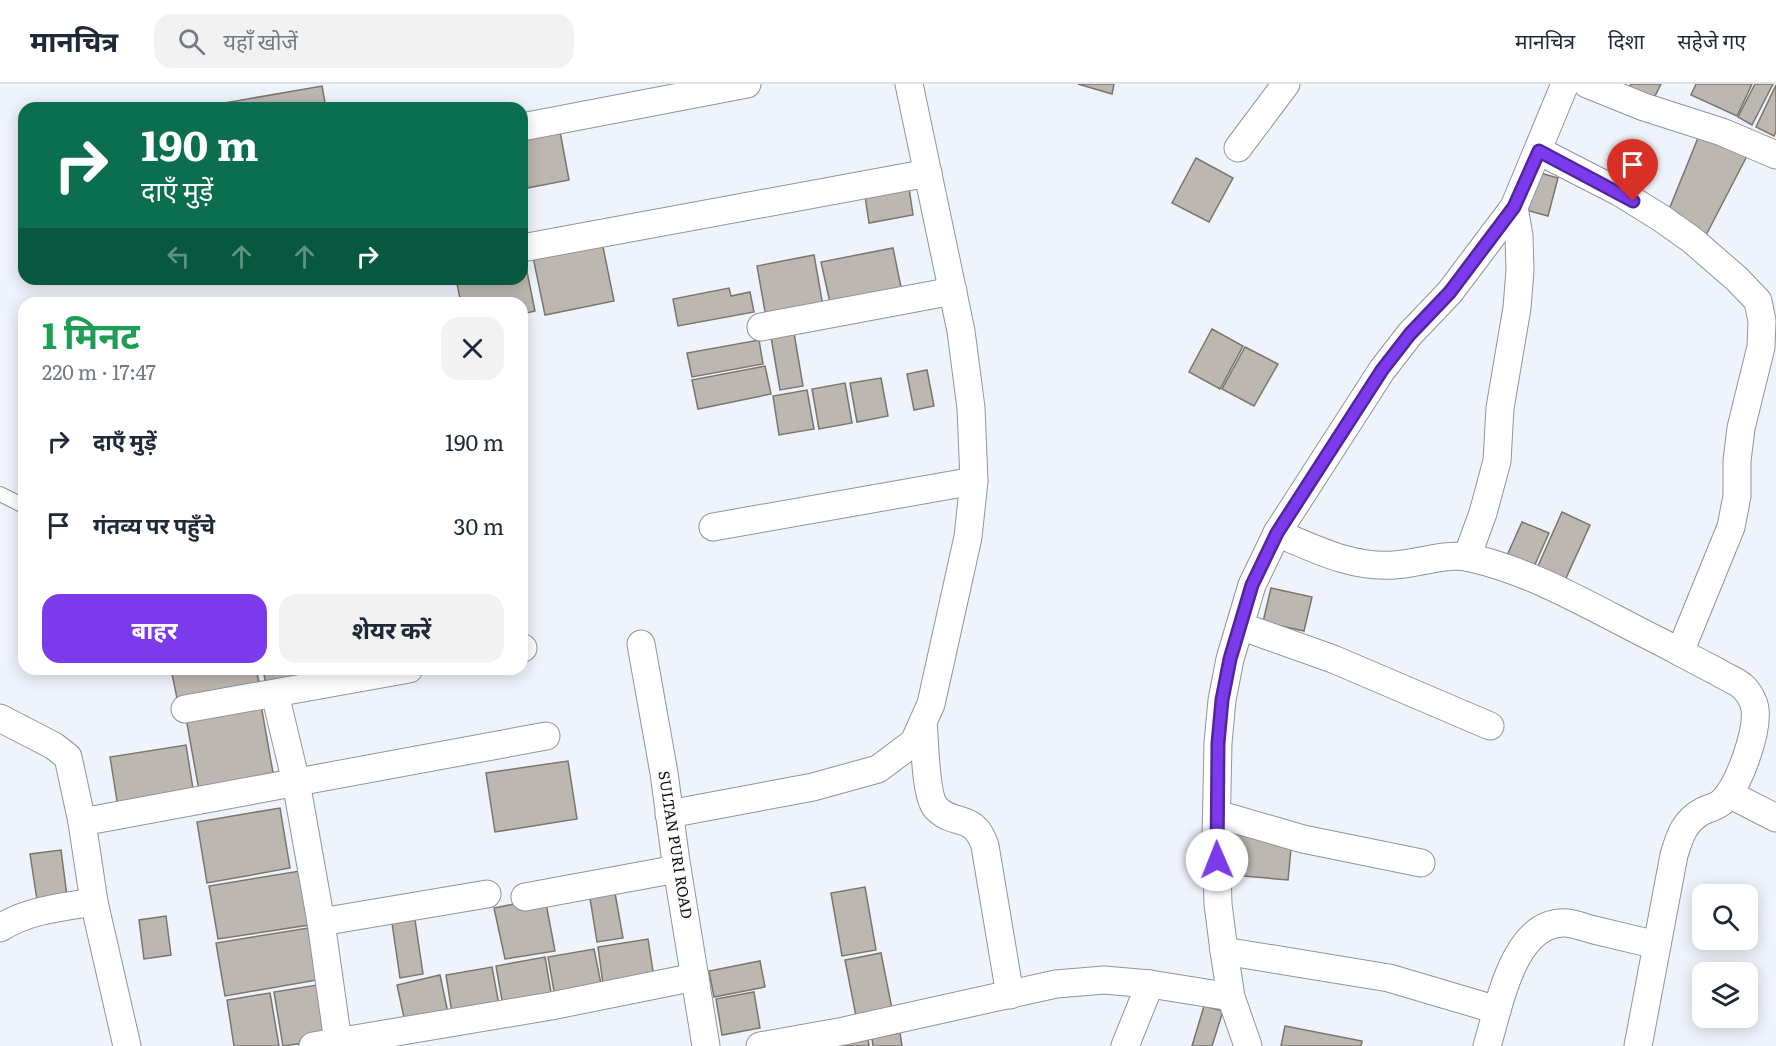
<!DOCTYPE html>
<html lang="hi">
<head>
<meta charset="utf-8">
<style>
	body { margin:0; font-family:Literata,"Noto Sans Devanagari",serif; background:#f2f2f3; color:#1f2937; height:100vh; display:flex; flex-direction:column; font-size:22px; white-space:nowrap }
	* { box-sizing:border-box; margin:0 }
	p { font-size:20px; color:#747a83 }
	.icon { flex:none; width:33px; height:33px; fill:none; stroke:currentColor; stroke-width:2; stroke-linecap:round; stroke-linejoin:round }
	.map { position:relative; flex:1; overflow:hidden }
	.side { position:absolute; left:18px; top:213px; width:510px; height:378px; display:flex; flex-direction:column; background:#fff; border-radius:18px; box-shadow:0 3px 15px #0003 }
	.side>* { flex:none }
	.banner { position:absolute; left:18px; top:18px; width:510px; height:183px; border-radius:18px; box-shadow:0 3px 15px #0003; background:#0b6e4f; color:#fff; overflow:hidden }
	.controls { position:absolute; left:1692px; top:800px; display:grid; gap:12px }
	.controls a { display:grid; place-items:center; width:66px; height:66px; border-radius:12px; background:#fff; box-shadow:0 3px 15px #0003; font-size:30px }
	.pin { position:absolute; display:grid; place-items:center; width:51px; height:51px; color:#fff; margin:-62px -26px; border-radius:50% 50% 50% 0; rotate:-45deg; box-shadow:0 0 6px #0007 }
	.pin .icon { rotate:45deg }
	.me { position:absolute; width:66px; margin:-33px; rotate:359deg; stroke-linejoin:round; filter:drop-shadow(0 0 4px #0008) }
	.turn { display:flex; align-items:center; gap:21px; height:126px; padding:0 24px; font-size:27px }
	.turn .icon { width:78px; height:78px; stroke-width:2.5 }
	.turn b { display:block; font-size:42px; line-height:51px }
	.lanes { display:flex; align-items:center; height:57px; padding:0 24px; background:#0003; justify-content:center; gap:30px; direction:ltr }
	.lanes .off { opacity:.35 }
	.round { display:grid; place-items:center; flex:none; width:63px; height:63px; border-radius:18px; background:#f2f2f3 }
	.head { display:flex; align-items:center; justify-content:space-between; height:102px; padding:0 24px }
	h1 { font-size:36px; font-weight:700; line-height:45px; color:#1e9e55 }
	.action { display:flex; gap:12px; margin-top:auto; padding:12px 24px }
	.action a { flex:1; height:69px; border-radius:18px; background:#7c3aed; color:#fff; font-size:24px; font-weight:700; line-height:69px; text-align:center }
	.action a+a { background:#f2f2f3; color:#1f2937 }
	ul { padding:0; list-style:none }
	li { display:flex; align-items:center; gap:18px; height:84px; padding:0 24px }
	li div { flex:1 }
	li b { display:block; font-size:22px }
	li em { font-style:normal }
	header { display:flex; align-items:center; gap:36px; box-sizing:border-box; height:84px; padding:0 30px; background:#fff; border-bottom:2px solid #e0e1e3 }
	header strong { font-size:28px }
	nav { display:flex; gap:33px; margin-inline-start:auto; font-size:21px }
	.search { width:420px; height:54px; background:#f2f2f3; display:flex; align-items:center; gap:15px; box-sizing:border-box; padding:0 21px; border-radius:18px; color:#747a83; font-size:22px }
	.map>svg:first-child { display:block }
</style>
</head>
<body>
<header>
<strong>मानचित्र</strong>
<div class="search"><svg class="icon" aria-label="search" viewBox="0 0 24 24"><circle cx="10" cy="10" r="6"/><path d="M15 15l6 6"/></svg>यहाँ खोजें</div>
<nav><a>मानचित्र</a><a>दिशा</a><a>सहेजे गए</a></nav>
</header>
<div class="map">
<svg width="1776" height="962" viewBox="0 0 1776 962">
	<rect width="100%" height="100%" fill="#eff3fb"/>
	<!-- building -->
	<g fill="#bcb7b0" stroke="#7a766e" stroke-width="1.5">
		<polygon points="1078,0 1114,0 1112,10"/>
		<polygon points="1631,0 1661,0 1650,22 1626,10"/>
		<polygon points="1696,0 1752,0 1737,32 1691,11"/>
		<polygon points="1755,0 1773,0 1752,41 1738,33"/>
		<polygon points="1776,1 1776,48 1774,52 1756,43"/>
		<polygon points="322,2 326,24 196,24"/>
		<polygon points="559,42 569,96 522,105 522,49"/>
		<polygon points="1698,54 1749,68 1703,157 1666,133"/>
		<polygon points="1196,74 1233,94 1209,138 1172,119"/>
		<polygon points="1537,88 1558,94 1548,132 1526,126"/>
		<polygon points="909,104 913,131 869,139 865,112"/>
		<polygon points="602,158 614,217 545,231 533,173"/>
		<polygon points="893,164 902,208 831,223 821,178"/>
		<polygon points="814,171 823,222 766,233 757,182"/>
		<polygon points="525,178 535,227 522,230 522,219 461,219 456,195 522,195 522,179"/>
		<polygon points="729,204 731,212 750,208 754,228 678,242 673,215"/>
		<polygon points="1212,245 1243,262 1220,305 1189,288"/>
		<polygon points="794,249 803,302 780,306 771,253"/>
		<polygon points="759,256 763,280 692,293 687,269"/>
		<polygon points="1245,263 1278,280 1254,322 1222,305"/>
		<polygon points="765,282 771,310 698,325 692,296"/>
		<polygon points="927,286 934,322 914,326 907,290"/>
		<polygon points="881,294 888,332 857,338 850,299"/>
		<polygon points="845,299 852,339 819,345 812,305"/>
		<polygon points="807,306 814,345 779,351 773,312"/>
		<polygon points="1562,428 1590,441 1562,503 1534,491"/>
		<polygon points="1522,438 1549,449 1532,487 1505,476"/>
		<polygon points="1271,504 1312,513 1304,547 1263,538"/>
		<polygon points="171,585 256,585 260,602 178,619"/>
		<polygon points="263,585 368,585 266,602"/>
		<polygon points="261,621 275,700 200,712 186,634"/>
		<polygon points="186,661 194,711 118,723 110,673"/>
		<polygon points="568,677 577,735 495,748 486,689"/>
		<polygon points="280,724 290,784 207,799 197,738"/>
		<polygon points="1225,748 1292,754 1288,796 1221,790"/>
		<polygon points="61,766 67,812 37,816 30,770"/>
		<polygon points="300,787 309,841 218,855 209,802"/>
		<polygon points="865,803 876,866 842,872 831,809"/>
		<polygon points="615,809 623,854 597,858 590,814"/>
		<polygon points="545,814 555,867 505,875 494,824"/>
		<polygon points="166,832 171,871 144,875 139,836"/>
		<polygon points="415,836 423,890 400,894 392,839"/>
		<polygon points="308,844 317,896 225,912 216,859"/>
		<polygon points="648,855 655,900 604,907 598,863"/>
		<polygon points="594,865 602,905 555,913 548,873"/>
		<polygon points="881,869 894,935 858,942 845,876"/>
		<polygon points="545,873 552,914 503,922 496,882"/>
		<polygon points="760,877 765,903 714,913 709,887"/>
		<polygon points="492,883 499,921 452,929 446,891"/>
		<polygon points="440,891 448,929 405,938 397,901"/>
		<polygon points="317,901 326,956 283,962 274,908"/>
		<polygon points="754,908 760,944 722,951 716,915"/>
		<polygon points="270,909 279,962 234,962 227,916"/>
		<polygon points="1204,922 1223,927 1212,962 1192,962"/>
		<polygon points="1285,942 1362,957 1361,962 1281,962"/>
		<polygon points="900,949 902,962 873,962 872,954"/>
		<polygon points="868,955 869,962 831,962"/>
	</g>
	<g fill="none" stroke-linecap="round" stroke-linejoin="round">
		<defs>
			<polyline id="lane" points="0,410 24,422"/>
			<g id="street">
				<polyline points="1587,0 1644,23 1722,48 1776,71"/>
				<polyline points="522,43 747,0"/>
				<polyline points="1238,64 1286,0"/>
				<polyline points="1539,67 1619,108 1661,134 1692,156 1737,195 1758,217 1762,237 1761,263 1741,344 1737,377 1737,412 1731,443 1680,568"/>
				<polyline points="522,164 928,89"/>
				<polyline points="761,243 953,207"/>
				<polyline points="713,443 974,397"/>
				<path d="M 1277,449 C 1315,465 1352,484 1394,481 C 1419,480 1445,468 1471,474 C 1534,488 1595,525 1653,554 C 1675,565 1696,577 1718,588 C 1725,593 1735,596 1742,602 C 1748,607 1754,617 1755,625 C 1758,648 1739,701 1723,717 C 1717,723 1709,724 1703,727 C 1684,737 1680,752 1674,771 L 1638,962"/>
				<polyline points="1467,473 1483,429 1497,377 1500,324 1517,224 1520,186 1519,152 1514,123"/>
				<polyline points="1240,542 1333,575 1490,642"/>
				<polyline points="641,560 664,689 676,778 706,962"/>
				<polyline points="522,564 523,564"/>
				<polyline points="275,610 296,698 321,838 338,958"/>
				<polyline points="185,625 409,585"/>
				<polyline points="0,634 54,662 68,673 82,738 94,818 127,962"/>
				<path d="M 923,638 C 925,656 925,712 936,724 C 954,743 974,728 985,762 L 1010,911"/>
				<polyline points="1729,710 1776,734"/>
				<polyline points="669,730 813,703 878,685 914,658 931,620 968,453 974,397 971,324 961,247 909,0"/>
				<polyline points="1217,730 1303,755 1421,779"/>
				<polyline points="82,738 546,652"/>
				<polyline points="525,813 677,785"/>
				<polyline points="321,838 487,810"/>
				<path d="M 0,844 C 28,826 62,823 94,818"/>
				<polyline points="1224,867 1389,894 1497,926"/>
				<polyline points="313,962 551,922 695,893"/>
				<polyline points="760,962 844,947 1056,900 1104,896 1150,900 1231,913"/>
				<polyline points="1125,962 1150,900"/>
				<polyline points="1248,962 1231,913 1224,867 1218,820 1216,754 1218,659 1222,616 1230,575 1252,501 1277,449 1382,286 1410,250 1450,208 1514,123 1565,0"/>
				<path d="M 1487,962 C 1499,924 1513,835 1567,839 C 1576,840 1585,844 1594,846 C 1615,851 1636,856 1657,861"/>
			</g>
		</defs>
		<!-- lane casing -->
		<use href="#lane" stroke="#90949b" stroke-width="16"/>
		<!-- street casing -->
		<use href="#street" stroke="#90949b" stroke-width="29"/>
		<!-- lane -->
		<use href="#lane" stroke="#fff" stroke-width="14"/>
		<!-- street -->
		<use href="#street" stroke="#fff" stroke-width="27"/>
	</g>
	<g fill="none" stroke-linecap="round" stroke-linejoin="round">
		<defs>
			<polyline id="route" points="1217,776 1218,659 1222,616 1230,575 1252,501 1277,449 1382,286 1410,250 1450,208 1514,123 1539,67 1633,117"/>
		</defs>
		<!-- route casing -->
		<use href="#route" stroke="#51269a" stroke-width="15"/>
		<!-- route -->
		<use href="#route" stroke="#7c3aed" stroke-width="10"/>
	</g>
	<g text-anchor="middle" stroke-width="5" stroke-linejoin="round" paint-order="stroke">
		<!-- street labels -->
		<g font-size="15" fill="#0e0f12" stroke="#fff">
			<text transform="translate(675 761) rotate(81)" y="5">SULTAN PURI ROAD</text>
		</g>
	</g>
</svg>
<div class="controls">
<a><svg class="icon" aria-label="search" viewBox="0 0 24 24"><circle cx="10" cy="10" r="6"/><path d="M15 15l6 6"/></svg></a>
<a><svg class="icon" aria-label="layers" viewBox="0 0 24 24"><path d="M12 4l9 5-9 5-9-5zM3 14l9 5 9-5"/></svg></a>
</div>
<div class="pin" style="left:1633px;top:117px;background:#d93025"><svg class="icon" aria-label="arrive" viewBox="0 0 24 24"><path d="M6 21V4h12l-3 4 3 4H6"/></svg></div>
<svg class="me" style="left:1217px;top:776px" viewBox="-20 -20 40 40"><circle r="19" fill="#fff"/><path d="M0-13L10 11 0 6-10 11z" fill="#7c3aed"/></svg>
<div class="banner">
<div class="turn"><svg class="icon" aria-label="right" viewBox="0 0 24 24"><path d="M7 20v-9h11M14 6l5 5-5 5"/></svg><div><b>190 m</b>दाएँ मुड़ें</div></div>
<div class="lanes"><svg class="icon off" aria-label="left" viewBox="0 0 24 24"><path d="M17 20v-9H6M10 6l-5 5 5 5"/></svg><svg class="icon off" aria-label="ahead" viewBox="0 0 24 24"><path d="M12 20V5M6 11l6-6 6 6"/></svg><svg class="icon off" aria-label="ahead" viewBox="0 0 24 24"><path d="M12 20V5M6 11l6-6 6 6"/></svg><svg class="icon" aria-label="right" viewBox="0 0 24 24"><path d="M7 20v-9h11M14 6l5 5-5 5"/></svg></div>
</div>
<section class="side">
<div class="head"><div><h1>1 मिनट</h1><p>220 m · 17:47</p></div><a class="round"><svg class="icon" aria-label="close" viewBox="0 0 24 24"><path d="M6 6l12 12M18 6L6 18"/></svg></a></div>
<ul>
<li><svg class="icon" aria-label="right" viewBox="0 0 24 24"><path d="M7 20v-9h11M14 6l5 5-5 5"/></svg><div><b>दाएँ मुड़ें</b></div><em>190 m</em></li>
<li><svg class="icon" aria-label="arrive" viewBox="0 0 24 24"><path d="M6 21V4h12l-3 4 3 4H6"/></svg><div><b>गंतव्य पर पहुँचे</b></div><em>30 m</em></li>
</ul>
<div class="action"><a>बाहर</a><a>शेयर करें</a></div>
</section>
</div>
</body>
</html>
